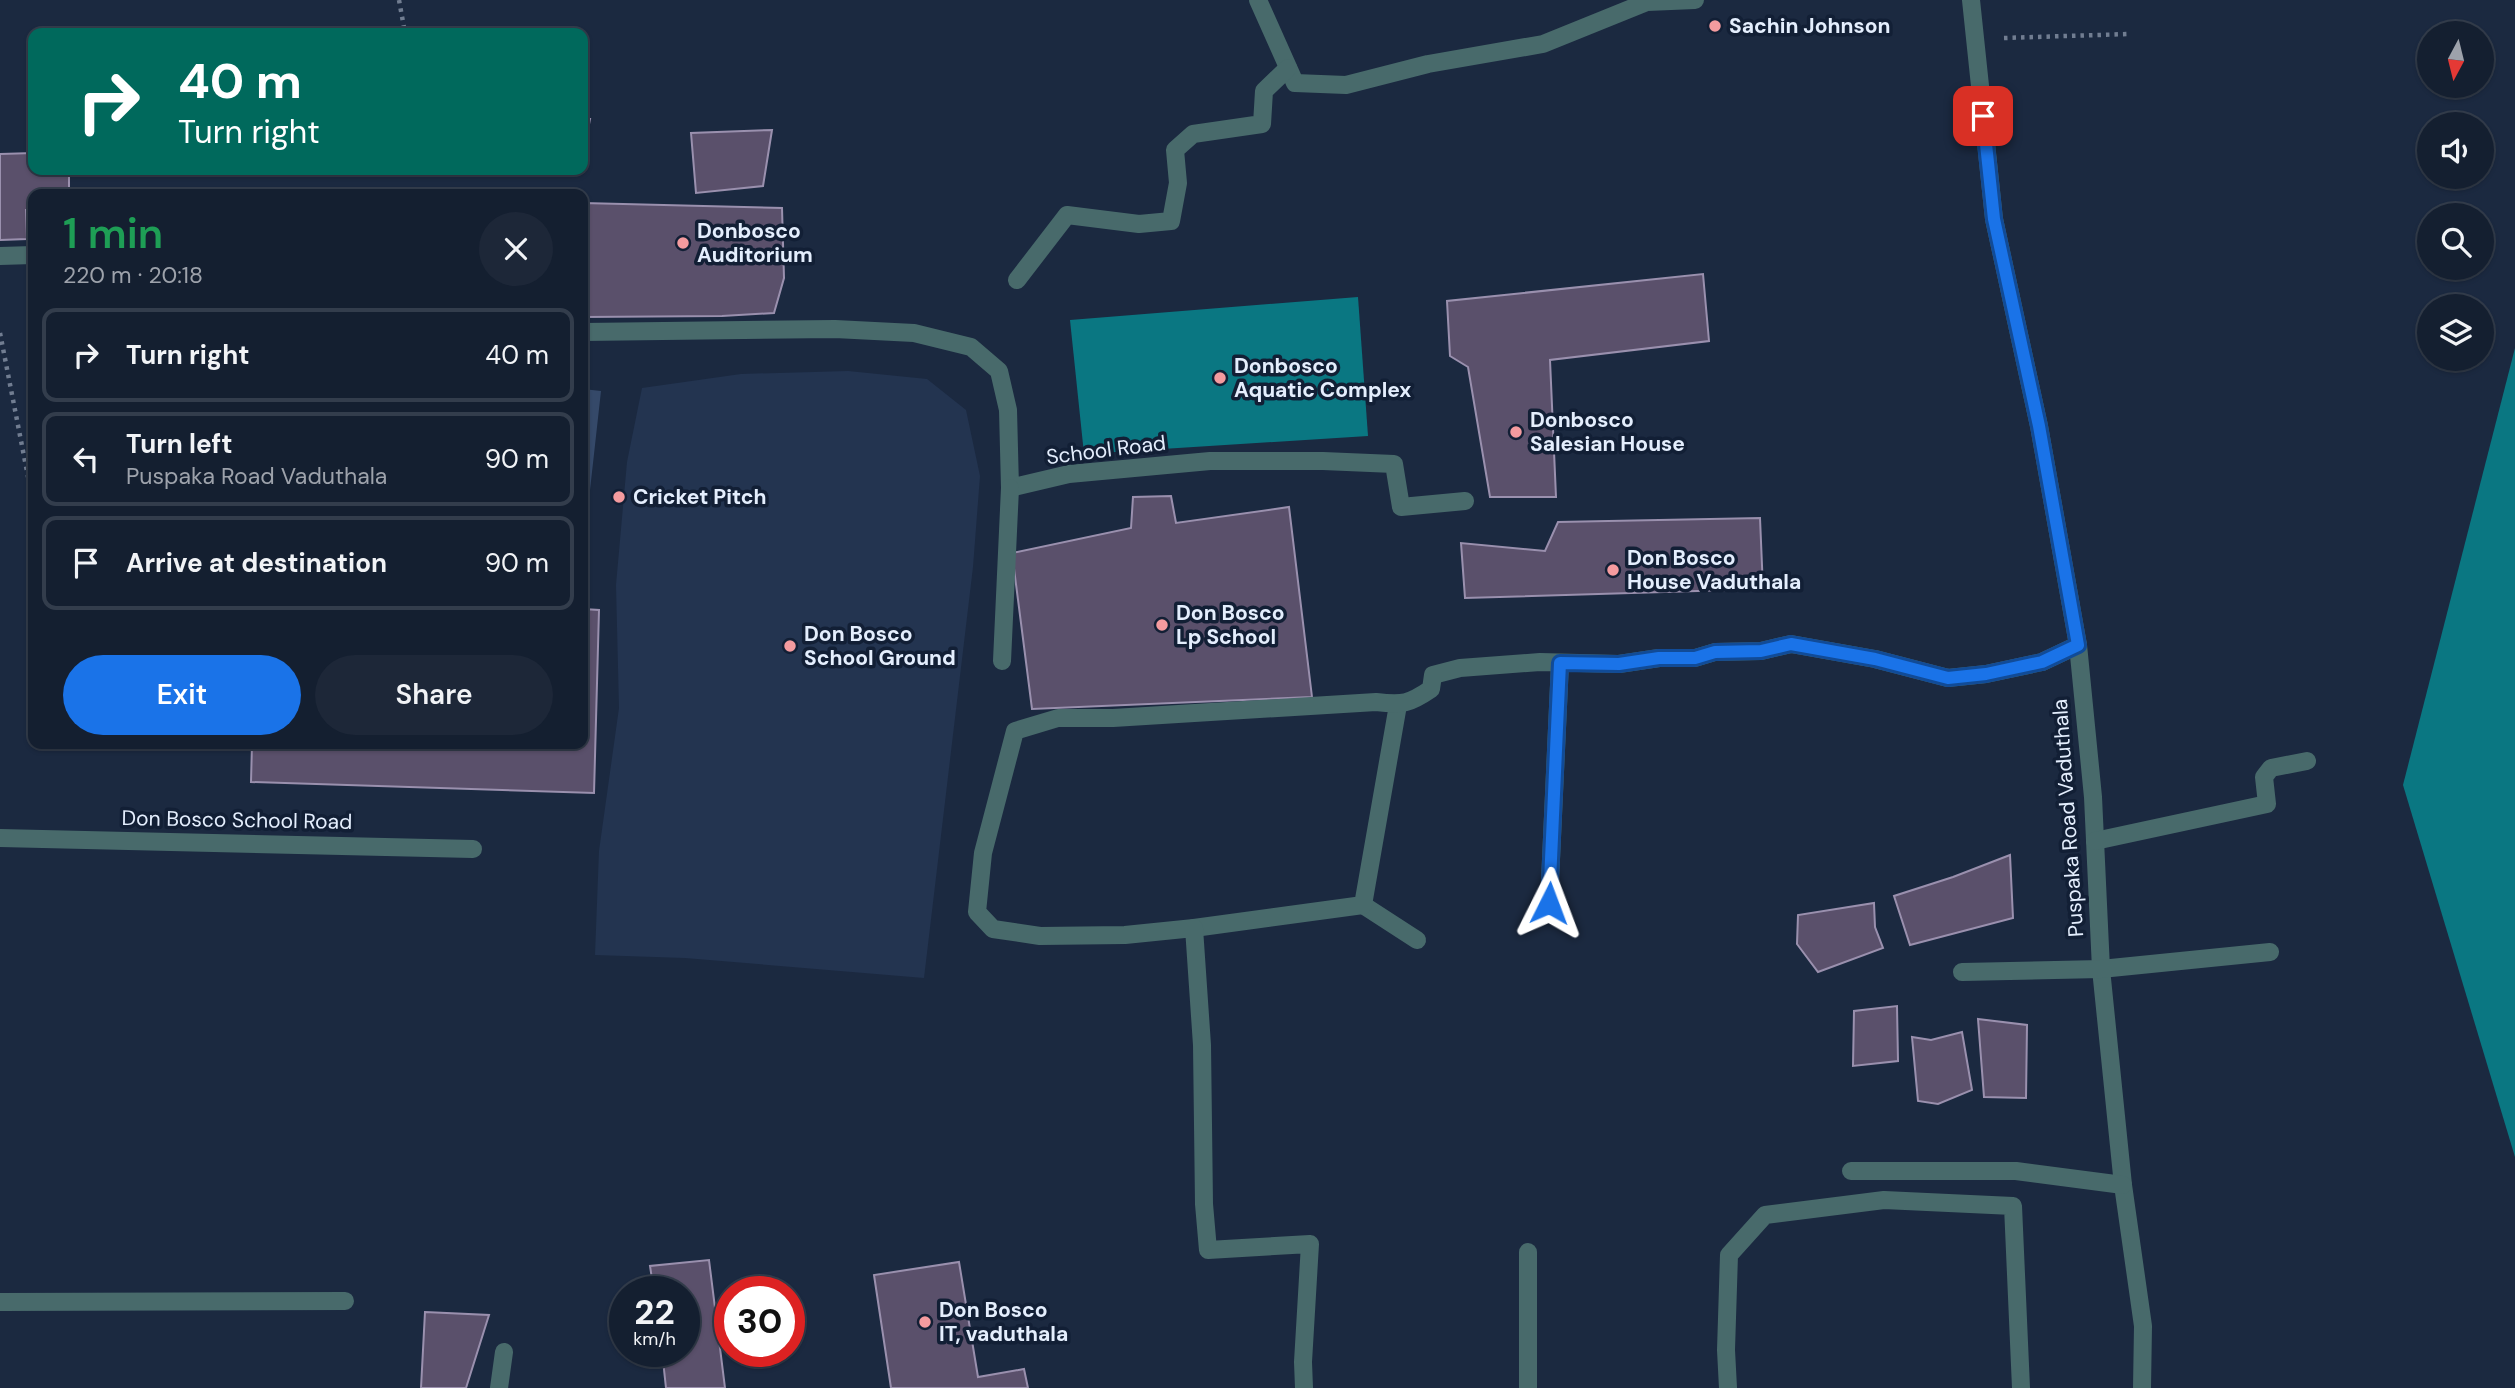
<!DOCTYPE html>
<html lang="en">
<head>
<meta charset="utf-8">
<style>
	body { margin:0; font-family:"DM Sans",sans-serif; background:#1d2738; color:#f1f3f6; height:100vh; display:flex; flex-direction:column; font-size:26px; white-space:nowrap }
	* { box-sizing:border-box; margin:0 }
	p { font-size:23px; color:#9da2ab }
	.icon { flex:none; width:38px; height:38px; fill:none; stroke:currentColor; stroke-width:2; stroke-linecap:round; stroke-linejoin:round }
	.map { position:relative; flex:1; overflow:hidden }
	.panel { position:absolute; left:28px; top:189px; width:560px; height:560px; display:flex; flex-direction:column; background:#141f30; border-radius:14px; box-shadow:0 2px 5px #0004,0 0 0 2px #333d4c }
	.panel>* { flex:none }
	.banner { position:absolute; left:28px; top:28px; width:560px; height:147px; border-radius:14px; box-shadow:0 2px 5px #0004,0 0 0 2px #333d4c; background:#00695c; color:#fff; overflow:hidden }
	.needle { width:46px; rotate:187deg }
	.controls { position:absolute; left:2417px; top:21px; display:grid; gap:14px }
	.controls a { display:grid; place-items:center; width:77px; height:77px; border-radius:50%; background:#141f30; box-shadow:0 2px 5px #0004,0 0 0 2px #333d4c; font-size:35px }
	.speed { position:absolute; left:609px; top:1276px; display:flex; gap:14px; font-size:35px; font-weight:700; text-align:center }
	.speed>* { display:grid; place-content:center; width:91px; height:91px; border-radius:50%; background:#141f30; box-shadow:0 2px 5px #0004,0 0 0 2px #333d4c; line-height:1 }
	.speed small { font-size:18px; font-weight:400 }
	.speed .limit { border:10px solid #d22; background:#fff; color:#111 }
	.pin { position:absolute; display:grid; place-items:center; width:60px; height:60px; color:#fff; margin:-30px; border-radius:14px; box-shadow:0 4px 10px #0006 }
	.me { position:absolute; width:77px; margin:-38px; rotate:3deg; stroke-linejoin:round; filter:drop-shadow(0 0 5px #0008) }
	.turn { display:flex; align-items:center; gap:24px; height:147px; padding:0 35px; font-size:32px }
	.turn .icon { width:91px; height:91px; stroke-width:2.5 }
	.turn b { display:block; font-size:49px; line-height:60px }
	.round { display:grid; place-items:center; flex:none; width:74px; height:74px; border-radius:37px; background:#1d2738 }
	.head { display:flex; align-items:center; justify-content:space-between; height:119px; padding:0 35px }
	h1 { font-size:42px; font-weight:600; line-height:52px; color:#1e9e55 }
	.action { display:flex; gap:14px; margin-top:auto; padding:14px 35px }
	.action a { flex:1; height:80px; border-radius:42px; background:#1a73e8; color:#fff; font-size:28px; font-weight:600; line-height:80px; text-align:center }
	.action a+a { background:#1d2738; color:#f1f3f6 }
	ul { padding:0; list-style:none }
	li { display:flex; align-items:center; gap:21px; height:94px; margin:0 14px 10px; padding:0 21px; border:4px solid #333d4c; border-radius:14px }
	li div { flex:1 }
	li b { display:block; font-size:26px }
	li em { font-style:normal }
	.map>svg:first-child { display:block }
</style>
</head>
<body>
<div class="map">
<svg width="2515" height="1388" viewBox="0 0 2515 1388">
	<rect width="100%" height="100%" fill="#1b2940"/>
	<!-- built -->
	<polygon fill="#233450" points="848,371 927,379 966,410 980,476 973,567 924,978 685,958 595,955 599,851 619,708 616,585 627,462 642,388 741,374"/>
	<!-- green -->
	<polygon fill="#354969" points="583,389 601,391 589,499 586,572 583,572"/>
	<!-- water -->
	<g fill="#0a7782">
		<polygon points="1358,297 1368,436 1084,454 1070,320"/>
		<polygon points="2515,348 2515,1157 2403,785"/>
	</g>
	<!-- building -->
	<g fill="#5a506b" stroke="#9a90ae" stroke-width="2">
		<polygon points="583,119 590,119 583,156"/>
		<polygon points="772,130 763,186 696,193 691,133"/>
		<polygon points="33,153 33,170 69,170 69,194 33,194 33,210 26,210 27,239 0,240 0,154"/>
		<polygon points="583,203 782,208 784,278 774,313 722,316 583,317"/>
		<polygon points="1703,274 1709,341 1550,360 1556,497 1490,497 1468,367 1450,356 1447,301"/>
		<polygon points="1171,496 1176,523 1289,507 1312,697 1032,709 1012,553 1131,528 1133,497"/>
		<polygon points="1760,518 1763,589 1465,598 1461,543 1545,551 1558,522"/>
		<polygon points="583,609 599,610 594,793 251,782 252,744 583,744"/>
		<polygon points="2010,855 2013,918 1910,945 1894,896 1953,877"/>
		<polygon points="1874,903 1875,927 1883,948 1818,972 1797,944 1798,915"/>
		<polygon points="1897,1006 1898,1061 1853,1066 1854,1011"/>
		<polygon points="1978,1019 2027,1025 2026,1098 1984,1097"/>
		<polygon points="1962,1032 1972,1090 1938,1104 1918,1101 1912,1037 1931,1040"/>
		<polygon points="709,1260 725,1388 666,1388 662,1351 684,1351 684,1292 654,1292 650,1266"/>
		<polygon points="959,1262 978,1377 1024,1369 1028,1388 891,1388 874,1275"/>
		<polygon points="425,1312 489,1315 466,1388 421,1388"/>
	</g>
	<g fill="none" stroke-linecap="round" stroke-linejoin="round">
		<!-- path -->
		<g stroke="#717d91" stroke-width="4.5" stroke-dasharray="3.5 5" stroke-linecap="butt">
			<polyline points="399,0 405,33"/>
			<polyline points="2004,38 2129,34"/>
			<polyline points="0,333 31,492 33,492"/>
		</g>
		<!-- service -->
		<g stroke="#486a6b" stroke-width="18">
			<polyline points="0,256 33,255"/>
			<polyline points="583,332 835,329 914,333 971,347 999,371 1008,410 1010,488 1069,474 1210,461 1323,461 1394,464 1401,507 1465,501"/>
			<polyline points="1002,661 1010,488"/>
			<polyline points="1728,1388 1726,1350 1729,1255 1765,1215 1884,1200 2013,1206 2021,1388"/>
		</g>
		<!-- minor -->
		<g stroke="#486a6b" stroke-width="18">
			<polyline points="1258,0 1295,83 1346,85 1428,64 1543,44 1647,2 1695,0"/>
			<polyline points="1971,0 1994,219 2039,426 2078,645 2093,797 2101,969 2123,1185 2143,1326 2142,1388"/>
			<polyline points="1017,280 1067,215 1139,224 1171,221 1178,183 1175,150 1193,134 1262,124 1264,91 1288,68"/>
			<polyline points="0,838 473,849"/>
			<polyline points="2095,841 2267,804 2264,777 2271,768 2307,761"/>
			<polyline points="1549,903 1560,663"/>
			<polyline points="1363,905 1417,940"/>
			<polyline points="1194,928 1363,905 1398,705"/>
			<polyline points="1962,972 2101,969 2270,952"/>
			<polyline points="1851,1171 2016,1171 2123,1185"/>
			<polyline points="1528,1252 1528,1388"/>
			<polyline points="0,1302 345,1301"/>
			<polyline points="499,1388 504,1352"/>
			<path d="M 1304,1388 L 1303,1362 L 1310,1244 L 1208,1250 L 1204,1204 L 1202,1045 L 1194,928 L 1125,935 L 1040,936 L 993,929 L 977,912 L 983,853 L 1015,731 L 1058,718 L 1113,718 L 1376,702 C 1403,705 1409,704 1431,689 L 1433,675 L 1460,668 L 1540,662 L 1619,664 L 1659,658 L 1695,658 L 1715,652 L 1761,651 L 1791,644 L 1875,659 L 1948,678 L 1986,674 L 2042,662 L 2078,645"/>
		</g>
	</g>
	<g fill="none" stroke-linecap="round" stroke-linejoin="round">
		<defs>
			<polyline id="route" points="1549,903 1560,663 1619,664 1659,658 1695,658 1715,652 1761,651 1791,644 1875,659 1948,678 1986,674 2042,662 2078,645 2039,426 1994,219 1983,116"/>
		</defs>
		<!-- route casing -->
		<use href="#route" stroke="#114b97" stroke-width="18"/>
		<!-- route -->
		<use href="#route" stroke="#1a73e8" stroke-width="12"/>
	</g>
	<!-- markers -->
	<g fill="#f49b9f" stroke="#121f35" stroke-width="2.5">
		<circle cx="1715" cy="26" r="7"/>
		<circle cx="683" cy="243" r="7"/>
		<circle cx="1220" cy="378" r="7"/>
		<circle cx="1516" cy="432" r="7"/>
		<circle cx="619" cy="497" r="7"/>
		<circle cx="1613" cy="570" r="7"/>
		<circle cx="1162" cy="625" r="7"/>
		<circle cx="790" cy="646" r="7"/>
		<circle cx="925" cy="1322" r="7"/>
	</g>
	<g text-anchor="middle" stroke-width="7" stroke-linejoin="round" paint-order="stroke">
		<!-- poi labels -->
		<g font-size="21" font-weight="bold" fill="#e4eefd" stroke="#121f35" text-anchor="start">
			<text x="1729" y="33">Sachin Johnson</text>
			<text x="697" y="238">Donbosco<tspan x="697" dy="24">Auditorium</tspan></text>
			<text x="1234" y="373">Donbosco<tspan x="1234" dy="24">Aquatic Complex</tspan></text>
			<text x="1530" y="427">Donbosco<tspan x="1530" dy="24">Salesian House</tspan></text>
			<text x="633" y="504">Cricket Pitch</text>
			<text x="1627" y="565">Don Bosco<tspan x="1627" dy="24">House Vaduthala</tspan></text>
			<text x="1176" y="620">Don Bosco<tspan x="1176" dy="24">Lp School</tspan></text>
			<text x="804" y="641">Don Bosco<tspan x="804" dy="24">School Ground</tspan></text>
			<text x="939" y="1317">Don Bosco<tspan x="939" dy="24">IT, vaduthala</tspan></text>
		</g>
		<!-- street labels -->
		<g font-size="21" fill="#e4eefd" stroke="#121f35">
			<text transform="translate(1106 450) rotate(-7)" y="7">School Road</text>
			<text transform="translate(2068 818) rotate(-94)" y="7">Puspaka Road Vaduthala</text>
			<text transform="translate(237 820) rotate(1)" y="7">Don Bosco School Road</text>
		</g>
	</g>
</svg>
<div class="controls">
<a><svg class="needle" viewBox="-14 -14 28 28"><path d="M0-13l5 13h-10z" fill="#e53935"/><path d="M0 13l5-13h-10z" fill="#9da2ab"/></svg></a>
<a><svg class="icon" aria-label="sound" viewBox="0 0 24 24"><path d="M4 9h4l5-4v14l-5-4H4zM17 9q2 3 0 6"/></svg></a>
<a><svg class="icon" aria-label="search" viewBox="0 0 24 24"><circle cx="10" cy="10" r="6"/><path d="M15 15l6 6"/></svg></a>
<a><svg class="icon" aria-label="layers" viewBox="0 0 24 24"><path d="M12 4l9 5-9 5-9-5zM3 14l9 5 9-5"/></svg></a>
</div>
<div class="speed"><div>22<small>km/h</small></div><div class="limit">30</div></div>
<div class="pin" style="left:1983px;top:116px;background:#d93025"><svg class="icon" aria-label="arrive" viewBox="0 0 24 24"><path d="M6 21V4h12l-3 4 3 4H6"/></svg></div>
<svg class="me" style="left:1549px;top:903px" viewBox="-20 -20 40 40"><path d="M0-17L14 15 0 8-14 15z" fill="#1a73e8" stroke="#fff" stroke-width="4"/></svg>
<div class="banner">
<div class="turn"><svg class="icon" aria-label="right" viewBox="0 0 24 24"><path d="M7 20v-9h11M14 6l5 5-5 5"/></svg><div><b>40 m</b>Turn right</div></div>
</div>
<section class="panel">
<div class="head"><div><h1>1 min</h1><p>220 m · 20:18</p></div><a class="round"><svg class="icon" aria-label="close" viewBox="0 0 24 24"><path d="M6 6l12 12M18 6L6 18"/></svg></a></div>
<ul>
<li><svg class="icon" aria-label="right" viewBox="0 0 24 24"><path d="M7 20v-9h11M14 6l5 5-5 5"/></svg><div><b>Turn right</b></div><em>40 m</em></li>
<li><svg class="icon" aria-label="left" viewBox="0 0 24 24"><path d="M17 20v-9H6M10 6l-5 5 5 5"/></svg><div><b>Turn left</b><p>Puspaka Road Vaduthala</p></div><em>90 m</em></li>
<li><svg class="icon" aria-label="arrive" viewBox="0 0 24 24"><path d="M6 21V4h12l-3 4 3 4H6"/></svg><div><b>Arrive at destination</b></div><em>90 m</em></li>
</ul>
<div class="action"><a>Exit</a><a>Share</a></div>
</section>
</div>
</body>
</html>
